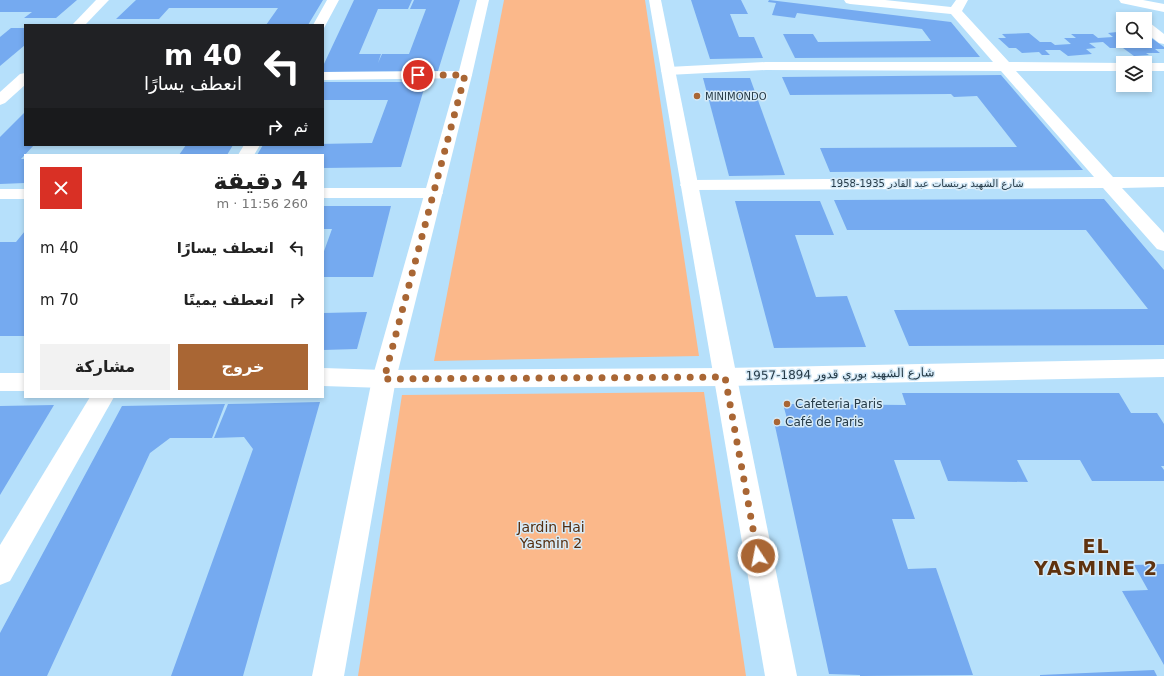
<!DOCTYPE html>
<html lang="ar">
<head>
<meta charset="utf-8">
<style>
	body { margin:0; font-family:"DejaVu Sans","Noto Sans Arabic",sans-serif; background:#f2f2f2; color:#222; direction:rtl; height:100vh; display:flex; flex-direction:column; font-size:15px; white-space:nowrap }
	* { box-sizing:border-box; margin:0 }
	p { font-size:13px; color:#767676 }
	.icon { flex:none; width:22px; height:22px; fill:none; stroke:currentColor; stroke-width:2; stroke-linecap:round; stroke-linejoin:round }
	.map { position:relative; flex:1; overflow:hidden; direction:ltr }
	.details { position:absolute; left:24px; top:154px; width:300px; height:244px; display:flex; flex-direction:column; background:#fff; border-radius:0px; box-shadow:0 2px 6px #0003; direction:rtl }
	.details>* { flex:none }
	.top-card { position:absolute; left:24px; top:24px; width:300px; height:122px; border-radius:0px; box-shadow:0 2px 6px #0003; direction:rtl; background:#202124; color:#fff; overflow:hidden }
	.controls { position:absolute; left:1116px; top:12px; display:grid; gap:8px }
	.controls a { display:grid; place-items:center; width:36px; height:36px; border-radius:0px; background:#fff; box-shadow:0 2px 6px #0003; font-size:20px }
	.pin { position:absolute; display:grid; place-items:center; width:34px; height:34px; color:#fff; margin:-17px; border:2px solid #fff; border-radius:50%; box-shadow:0 1px 4px #0007 }
	.me { position:absolute; width:44px; margin:-22px; rotate:349deg; stroke-linejoin:round; filter:drop-shadow(0 0 3px #0008) }
	.turn { display:flex; align-items:center; gap:14px; height:84px; padding:0 16px; font-size:18px }
	.turn .icon { width:52px; height:52px; stroke-width:2.5 }
	.turn b { display:block; font-size:28px; line-height:34px }
	.then { display:flex; align-items:center; height:38px; padding:0 16px; background:#0003; gap:8px; font-size:15px }
	.round { display:grid; place-items:center; flex:none; width:42px; height:42px; border-radius:0px; background:#f2f2f2 }
	.head { display:flex; align-items:center; justify-content:space-between; height:68px; padding:0 16px }
	h1 { font-size:24px; font-weight:800; line-height:30px }
	.cta { display:flex; gap:8px; margin-top:auto; padding:8px 16px }
	.cta a { flex:1; height:46px; border-radius:0px; background:#a96634; color:#fff; font-size:16px; font-weight:800; line-height:46px; text-align:center }
	.cta a+a { background:#f2f2f2; color:#222 }
	ul { padding:0; list-style:none }
	li { display:flex; align-items:center; gap:12px; height:52px; padding:0 16px }
	li div { flex:1 }
	li b { display:block; font-size:15px }
	li em { font-style:normal }
	.map>svg:first-child { display:block }
</style>
</head>
<body>
<div class="map">
<svg width="1164" height="676" viewBox="0 0 1164 676">
	<rect width="100%" height="100%" fill="#b6e0fb"/>
	<!-- green -->
	<g fill="#fbb88a">
		<polygon points="504,0 645,0 699,356 434,361"/>
		<polygon points="704,392 746,676 358,676 402,395"/>
	</g>
	<!-- building -->
	<g fill="#75aaf0">
		<polygon points="0,0 77,0 56,18 24,18 32,12 0,12"/>
		<polygon points="136,0 323,0 308,25 266,25 278,8 169,8 159,19 116,19"/>
		<polygon points="354,0 412,0 408,9 378,9 359,54 381,54 378,63 382,54 409,54 426,9 410,9 414,0 460,0 438,71 323,72 323,66"/>
		<polygon points="691,0 741,0 748,14 730,14 739,37 754,37 763,58 710,59"/>
		<polygon points="769,0 951,22 980,57 795,58 783,34 813,34 818,42 931,41 922,29 797,13 795,18 772,15 776,3 768,2"/>
		<polygon points="11,28 25,28 25,45 0,66 0,37"/>
		<polygon points="1117,32 1123,34 1123,41 1145,41 1145,37 1150,37 1164,47 1164,49 1155,49 1160,53 1146,53 1149,55 1134,56 1123,48 1110,48 1103,42 1089,43 1096,48 1086,49 1092,54 1068,56 1060,50 1045,50 1050,55 1042,55 1039,52 1022,53 1016,48 1009,48 998,38 1006,38 1002,34 1029,33 1040,42 1051,42 1055,45 1071,44 1064,38 1076,38 1071,34 1093,34 1098,38 1113,37 1108,33"/>
		<polygon points="1001,75 1083,170 830,172 820,148 1017,147 977,96 954,97 951,94 790,95 782,77"/>
		<polygon points="703,78 750,78 785,175 729,176"/>
		<polygon points="323,82 426,82 401,167 323,168 323,155 257,155 263,145 372,143 388,100 323,100"/>
		<polygon points="25,112 25,145 34,145 21,159 25,159 25,183 0,184 0,137"/>
		<polygon points="186,145 233,145 227,155 179,155"/>
		<polygon points="1104,199 1164,270 1164,345 909,346 894,310 1148,309 1086,230 847,230 834,200"/>
		<polygon points="735,201 820,201 834,235 795,235 816,297 847,296 866,347 774,348"/>
		<polygon points="323,206 391,206 373,277 323,277 323,254 332,229 323,229"/>
		<polygon points="25,231 25,336 0,336 0,242 16,242"/>
		<polygon points="367,312 357,349 323,350 323,313"/>
		<polygon points="902,393 1119,393 1131,413 1157,413 1164,424 1164,466 1161,466 1164,470 1164,481 1092,481 1080,460 1017,460 1028,482 948,481 940,460 894,460 915,519 892,519 908,569 936,568 973,675 860,676 860,675 829,674 775,426 789,426 783,404 906,405"/>
		<polygon points="320,402 243,676 171,676 253,449 244,437 214,438 228,404"/>
		<polygon points="225,404 212,438 170,438 150,453 47,676 0,676 0,633 122,406"/>
		<polygon points="54,405 0,495 0,406"/>
		<polygon points="1164,564 1164,665 1122,591 1148,590 1134,565"/>
		<polygon points="1154,670 1157,676 1040,676 1040,675"/>
	</g>
	<g fill="none" stroke-linecap="round" stroke-linejoin="round">
		<!-- street -->
		<g fill="#fff" fill-rule="evenodd">
			<polygon points="96,0 109,0 85,25 72,25"/>
			<polygon points="327,0 339,0 324,28 323,25 313,25"/>
			<polygon points="844,0 885,0 951,7 956,0 968,0 962,11 1009,62 1124,63 1123,71 1016,71 1113,177 1164,177 1164,187 1122,188 1164,233 1164,251 1157,249 1103,188 689,190 683,189 680,185 683,181 689,180 1094,177 1001,71 766,70 668,75 663,74 661,71 663,68 668,67 766,62 993,62 951,14 850,4 846,3"/>
			<polygon points="1119,0 1143,0 1164,4 1164,12 1121,3"/>
			<polygon points="1145,22 1150,23 1164,34 1164,44 1159,43 1145,32"/>
			<polygon points="1144,63 1164,63 1164,71 1145,71"/>
			<polygon points="465,71 470,72 472,75 470,78 323,80 323,72"/>
			<polygon points="25,73 25,85 5,103 0,105 0,92 20,74"/>
			<polygon points="244,145 260,145 254,155 238,155"/>
			<polygon points="323,188 434,188 440,189 443,193 440,197 434,198 323,198"/>
			<rect x="0" y="189" width="25" height="10"/>
			<polygon points="1164,359 1164,377 725,386 384,388 323,386 323,368 384,370 725,368"/>
			<rect x="0" y="373" width="25" height="18"/>
			<polygon points="90,397 114,397 10,581 0,585 0,545"/>
		</g>
		<!-- secondary -->
		<g fill="#fff" fill-rule="evenodd">
			<polygon points="477,0 489,0 472,75 396,379 344,676 312,676 372,379 458,75"/>
			<polygon points="649,0 661,0 797,676 765,676"/>
		</g>
	</g>
	<g fill="none" stroke-linecap="round" stroke-linejoin="round">
		<!-- route -->
		<polyline stroke="#a96634" stroke-width="7" stroke-dasharray="0 12.6" points="418,75 465,75 384,379 725,377 758,556"/>
	</g>
	<!-- markers -->
	<g fill="#a96634" stroke="#d6eaf7" stroke-width="1.5">
		<circle cx="697" cy="96" r="4"/>
		<circle cx="787" cy="404" r="4"/>
		<circle cx="777" cy="422" r="4"/>
	</g>
	<g text-anchor="middle" stroke-width="3" stroke-linejoin="round" paint-order="stroke">
		<!-- far-poi labels -->
		<g font-size="10" fill="#253a47" stroke="#d6eaf7" text-anchor="start">
			<text x="705" y="100">MINIMONDO</text>
		</g>
		<!-- far-street labels -->
		<g font-size="10" fill="#253a47" stroke="#d6eaf7">
			<text x="927" y="187">شارع الشهيد برينسات عبد القادر 1935-1958</text>
		</g>
		<!-- street labels -->
		<g font-size="12" fill="#253a47" stroke="#d6eaf7">
			<text transform="translate(840 374) rotate(-1)" y="4">شارع الشهيد بوري قدور 1894-1957</text>
		</g>
		<!-- poi labels -->
		<g font-size="12" fill="#253a47" stroke="#d6eaf7" text-anchor="start">
			<text x="795" y="408">Cafeteria Paris</text>
			<text x="785" y="426">Café de Paris</text>
		</g>
		<!-- near-park labels -->
		<g font-size="14" fill="#542e10" stroke="#d6eaf7">
			<text x="551" y="532">Jardin Hai<tspan x="551" dy="16">Yasmin 2</tspan></text>
		</g>
		<!-- near-district labels -->
		<g font-size="19" font-weight="bold" letter-spacing="1" fill="#5f320e" stroke="#d6eaf7">
			<text x="1096" y="553">EL<tspan x="1096" dy="22">YASMINE 2</tspan></text>
		</g>
	</g>
</svg>
<div class="controls">
<a><svg class="icon" aria-label="search" viewBox="0 0 24 24"><circle cx="10" cy="10" r="6"/><path d="M15 15l6 6"/></svg></a>
<a><svg class="icon" aria-label="layers" viewBox="0 0 24 24"><path d="M12 4l9 5-9 5-9-5zM3 14l9 5 9-5"/></svg></a>
</div>
<div class="pin" style="left:418px;top:75px;background:#d93025"><svg class="icon" aria-label="arrive" viewBox="0 0 24 24"><path d="M6 21V4h12l-3 4 3 4H6"/></svg></div>
<svg class="me" style="left:758px;top:556px" viewBox="-20 -20 40 40"><circle r="17" fill="#a96634" stroke="#fff" stroke-width="3"/><path d="M0-11L8 9 0 5-8 9z" fill="#fff"/></svg>
<div class="top-card">
<div class="turn"><svg class="icon" aria-label="left" viewBox="0 0 24 24"><path d="M17 20v-9H6M10 6l-5 5 5 5"/></svg><div><b>40 m</b>انعطف يسارًا</div></div>
<div class="then">ثم<svg class="icon" aria-label="right" viewBox="0 0 24 24"><path d="M7 20v-9h11M14 6l5 5-5 5"/></svg></div>
</div>
<section class="details">
<div class="head"><div><h1>4 دقيقة</h1><p>260 m · 11:56</p></div><a class="round" style="background:#d93025;color:#fff"><svg class="icon" aria-label="close" viewBox="0 0 24 24"><path d="M6 6l12 12M18 6L6 18"/></svg></a></div>
<ul>
<li><svg class="icon" aria-label="left" viewBox="0 0 24 24"><path d="M17 20v-9H6M10 6l-5 5 5 5"/></svg><div><b>انعطف يسارًا</b></div><em>40 m</em></li>
<li><svg class="icon" aria-label="right" viewBox="0 0 24 24"><path d="M7 20v-9h11M14 6l5 5-5 5"/></svg><div><b>انعطف يمينًا</b></div><em>70 m</em></li>
</ul>
<div class="cta"><a>خروج</a><a>مشاركة</a></div>
</section>
</div>
</body>
</html>
